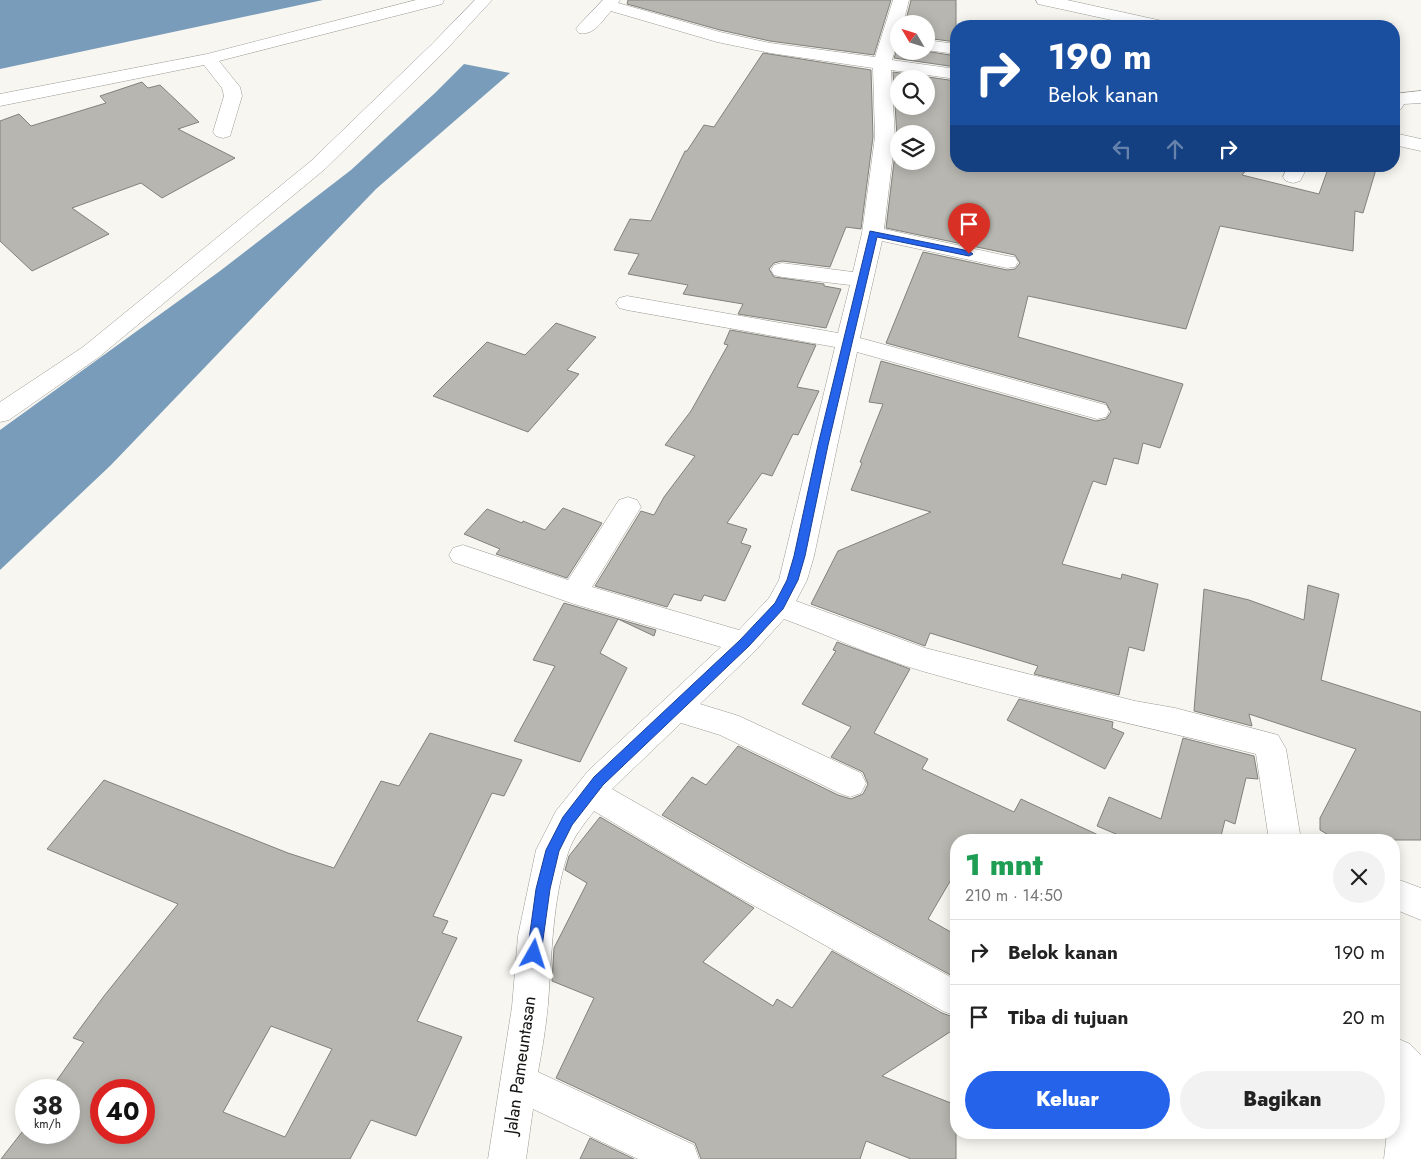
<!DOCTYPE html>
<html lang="id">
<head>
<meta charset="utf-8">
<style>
	body { margin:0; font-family:Jost,sans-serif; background:#f2f2f2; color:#222; height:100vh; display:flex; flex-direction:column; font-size:19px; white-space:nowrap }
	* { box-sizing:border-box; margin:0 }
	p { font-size:16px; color:#767676 }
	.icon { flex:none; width:28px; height:28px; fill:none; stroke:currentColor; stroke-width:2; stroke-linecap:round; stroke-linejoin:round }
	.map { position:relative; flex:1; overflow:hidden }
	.drawer { position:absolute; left:950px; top:834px; width:450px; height:305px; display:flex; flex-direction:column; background:#fff; border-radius:20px; box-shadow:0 2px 12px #0003 }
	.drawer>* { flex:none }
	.top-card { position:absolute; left:950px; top:20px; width:450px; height:152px; border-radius:20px; box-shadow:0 2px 12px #0003; background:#1a4fa0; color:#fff; overflow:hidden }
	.needle { width:32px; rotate:308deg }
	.tools { position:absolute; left:890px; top:15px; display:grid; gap:10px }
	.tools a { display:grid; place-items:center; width:45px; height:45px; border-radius:50%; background:#fff; box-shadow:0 2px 12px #0003; font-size:25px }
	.speed { position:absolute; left:15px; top:1079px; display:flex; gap:10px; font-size:25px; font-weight:700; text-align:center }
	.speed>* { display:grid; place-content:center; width:65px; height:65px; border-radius:50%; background:#fff; box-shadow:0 2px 12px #0003; line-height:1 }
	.speed small { font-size:12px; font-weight:400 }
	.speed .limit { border:8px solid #d22; background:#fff; color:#111 }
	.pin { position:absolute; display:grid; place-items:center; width:42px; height:42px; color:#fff; margin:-51px -21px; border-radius:50% 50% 50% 0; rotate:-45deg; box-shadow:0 0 5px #0007 }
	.pin .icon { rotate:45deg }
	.me { position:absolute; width:55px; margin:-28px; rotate:6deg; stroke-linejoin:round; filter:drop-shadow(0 0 4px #0008) }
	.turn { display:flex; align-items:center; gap:18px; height:105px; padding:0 15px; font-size:22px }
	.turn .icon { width:65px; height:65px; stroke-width:2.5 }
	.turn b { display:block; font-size:35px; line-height:42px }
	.lanes { display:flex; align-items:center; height:48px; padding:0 15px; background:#0003; justify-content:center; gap:25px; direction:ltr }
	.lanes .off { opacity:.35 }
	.round { display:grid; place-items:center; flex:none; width:52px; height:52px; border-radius:26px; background:#f2f2f2 }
	.overview { display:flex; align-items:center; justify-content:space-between; height:85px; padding:0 15px }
	h1 { font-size:30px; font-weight:800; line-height:38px; color:#1e9e55 }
	.button { display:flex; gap:10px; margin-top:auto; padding:10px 15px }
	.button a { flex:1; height:58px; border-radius:30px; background:#2563eb; color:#fff; font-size:20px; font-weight:800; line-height:58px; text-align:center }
	.button a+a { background:#f2f2f2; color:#222 }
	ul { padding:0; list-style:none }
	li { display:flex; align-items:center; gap:15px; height:65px; padding:0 15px; border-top:1px solid #e0e0e0 }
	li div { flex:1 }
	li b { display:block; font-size:19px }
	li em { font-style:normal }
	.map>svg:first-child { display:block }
</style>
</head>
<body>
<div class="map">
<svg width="1421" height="1159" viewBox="0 0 1421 1159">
	<rect width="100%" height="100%" fill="#f7f6f0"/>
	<!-- water -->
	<g fill="#799cba">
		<polygon points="0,0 323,0 0,69"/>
		<polygon points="464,64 510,73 376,189 111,465 0,570 0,430 220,271 351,170 435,93"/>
	</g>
	<!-- building -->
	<g fill="#b7b6b0" stroke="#82817c" fill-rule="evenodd">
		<polygon points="628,0 891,0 874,55 770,41 720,30 627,4"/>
		<polygon points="911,0 956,0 956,42 926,38 926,24 905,24"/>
		<polygon points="899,44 899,51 925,51 956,56 956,67 894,58"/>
		<polygon points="763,53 871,70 873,137 861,229 846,227 830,267 782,261 774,263 769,269 774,277 824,284 824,286 841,289 826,328 738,314 743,304 683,294 688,285 628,274 639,254 614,250 630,219 651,221 685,151 687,151 704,125 714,127"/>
		<path d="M 893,72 L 956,81 L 956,166 L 1250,166 L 1242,175 L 1319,194 L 1329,166 L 1377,166 L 1363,213 L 1355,211 L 1353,251 L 1220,226 L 1186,329 L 1028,296 L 1018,337 L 1183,384 L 1160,448 L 1143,443 L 1138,464 L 1114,458 L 1106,485 L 1093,481 L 1062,564 L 1121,579 L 1122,574 L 1158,584 L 1144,651 L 1129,647 L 1119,695 L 1034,674 L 1038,666 L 930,633 L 925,646 L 811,604 L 838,551 L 931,512 L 851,490 L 862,463 L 860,462 L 883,404 L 869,402 L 881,361 L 1096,421 L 1106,419 L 1111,412 L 1106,403 L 886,343 L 923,252 L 1007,270 L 1015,269 L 1020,263 L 1015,255 L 886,228 L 897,137 ZM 899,79 L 926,79 L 926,106 L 899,106 ZM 899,134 L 926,134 L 926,161 L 899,161 Z"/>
		<polygon points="142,82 148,88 160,85 199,122 178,129 235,158 162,198 141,183 72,208 109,234 32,271 0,241 0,121 19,114 31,126 106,103 100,96"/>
		<polygon points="556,323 596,337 567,370 579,374 528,432 433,396 487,342 525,355"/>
		<polygon points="730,330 816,345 797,387 819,391 798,435 793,434 772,476 762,473 727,523 747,529 741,543 751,546 725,601 704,595 701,601 674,594 667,607 595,586 641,511 654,515 664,497 695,456 665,445 691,411 728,345 724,344"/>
		<polygon points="563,508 602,523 567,578 496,554 500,549 464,534 487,509 522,523 523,521 545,530"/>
		<polygon points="1308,585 1339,594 1321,680 1421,712 1421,840 1337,840 1320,830 1320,818 1356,749 1249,714 1252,726 1194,711 1204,589 1249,600 1304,620"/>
		<polygon points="564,603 656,630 654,636 618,619 600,653 627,668 580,762 514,741 555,666 533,660"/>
		<polygon points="837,642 910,669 874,733 928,759 922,769 1014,812 1021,799 1109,840 956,840 956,871 928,919 956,935 956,978 751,866 662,815 692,777 706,785 738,746 838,795 851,799 863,794 868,784 863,772 831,757 851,727 802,704 836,651 833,650"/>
		<polygon points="1019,699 1113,722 1112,728 1124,733 1105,769 1007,720"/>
		<path d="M 430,733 L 522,760 L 504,796 L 492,793 L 433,916 L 448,921 L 442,933 L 457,938 L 417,1021 L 462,1037 L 416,1136 L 371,1120 L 350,1159 L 1,1159 L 26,1127 L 26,1132 L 69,1132 L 69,1090 L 50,1090 L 84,1042 L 73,1038 L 104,996 L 178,904 L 47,849 L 104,780 L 288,853 L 334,868 L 381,781 L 399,786 ZM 271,1026 L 332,1049 L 285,1137 L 223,1112 ZM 101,1090 L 144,1090 L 144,1132 L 101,1132 Z"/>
		<polygon points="1183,738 1254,756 1258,779 1246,778 1235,824 1225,820 1220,840 1130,840 1097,826 1109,797 1161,819"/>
		<polygon points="600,817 754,908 703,962 773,1006 777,999 792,1008 832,951 942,1013 956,1018 956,1028 882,1076 956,1105 956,1159 911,1159 866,1141 860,1159 701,1159 695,1143 556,1078 594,998 552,981 554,948 587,883 565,870 569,856"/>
		<polygon points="590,1138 634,1159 580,1159"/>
	</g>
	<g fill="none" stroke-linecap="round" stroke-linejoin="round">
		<defs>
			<g id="minor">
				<polygon points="416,0 444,0 442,4 219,61 240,87 242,96 230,136 223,138 216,136 213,132 224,96 222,88 204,65 0,106 0,94 207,54"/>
				<polygon points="475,0 492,0 444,52 325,169 99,357 9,420 0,422 0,402 83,347 311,161 432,44"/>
				<path d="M 603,0 L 620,0 L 618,3 L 720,32 L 770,43 L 875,57 L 893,0 L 909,0 L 903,24 L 899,24 L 899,37 L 892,60 L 956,69 L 956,79 L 891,70 L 895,137 L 884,229 L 1007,256 L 1015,257 L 1018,262 L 1015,267 L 1007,268 L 882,241 L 860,338 L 1106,405 L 1109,411 L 1106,417 L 1097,419 L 857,352 L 814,556 L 807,580 L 796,601 L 925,648 L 1135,701 L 1175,708 L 1278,735 L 1286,749 L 1301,840 L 1269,840 L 1256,754 C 1145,726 1032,703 922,671 C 875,657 830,636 784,619 L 755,651 L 700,704 L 739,716 L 861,773 L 866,783 L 861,793 L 850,797 L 839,793 L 720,735 L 681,723 L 612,789 L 750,868 L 956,980 L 956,1016 L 943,1011 L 726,890 L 594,811 C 584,824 573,837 568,853 C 552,901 552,954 548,1004 C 546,1027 542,1050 538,1072 L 694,1145 L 699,1159 L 638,1159 L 533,1109 L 526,1159 L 488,1159 L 512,1007 L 518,936 L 536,850 L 556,811 L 588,771 L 721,647 L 574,604 L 453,562 L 449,555 L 453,548 L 463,545 L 568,580 L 619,500 L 628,497 L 637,500 L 641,507 L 592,587 L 739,630 L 769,598 L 779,580 L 835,347 L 627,310 L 619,308 L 616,303 L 619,298 L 627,296 L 838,333 L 850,285 L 782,277 L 774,275 L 771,270 L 774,265 L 782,263 L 853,272 L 862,233 L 875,137 L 873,68 L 770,53 L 717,42 L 611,11 C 602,21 594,36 579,33 L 576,29 L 579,25 Z"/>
				<polygon points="1036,0 1067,0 1167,22 1170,26 1139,26 1038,4"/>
				<polygon points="926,40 956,44 956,54 926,50"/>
				<polygon points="1421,91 1421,103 1404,104 1401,109 1394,111 1394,94"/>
				<polygon points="1394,133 1421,139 1421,151 1394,145"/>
				<polygon points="1288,166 1308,166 1300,181 1293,183 1286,181 1283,177"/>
				<polygon points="1394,878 1421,888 1421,920 1394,909"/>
				<polygon points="1394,1037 1410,1044 1421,1055 1421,1159 1384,1159 1387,1132 1394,1132"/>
			</g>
		</defs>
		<!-- minor casing -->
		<use href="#minor" stroke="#9b9a94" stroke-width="1"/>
		<!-- minor -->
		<use href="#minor" fill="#fff" fill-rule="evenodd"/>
	</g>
	<!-- route -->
	<polygon fill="#2563eb" stroke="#184099" points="870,231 969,251 973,254 969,256 877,237 828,445 805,556 798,580 783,609 749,646 603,785 572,825 559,851 550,889 541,954 539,959 534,961 529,959 527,954 536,889 546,850 563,817 594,777 740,640 775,603 787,580 794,556 818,445"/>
	<g text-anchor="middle" stroke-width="5" stroke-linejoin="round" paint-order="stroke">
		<!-- street labels -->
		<g font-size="18" fill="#141311" stroke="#fff">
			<text transform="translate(520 1065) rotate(-82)" y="6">Jalan Pameuntasan</text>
		</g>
	</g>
</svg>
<div class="tools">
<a><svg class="needle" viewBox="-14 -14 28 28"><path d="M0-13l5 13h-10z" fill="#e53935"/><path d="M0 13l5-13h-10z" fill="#767676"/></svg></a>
<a><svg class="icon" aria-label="search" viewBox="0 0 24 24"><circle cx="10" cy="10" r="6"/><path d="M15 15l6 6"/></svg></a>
<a><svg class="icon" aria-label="layers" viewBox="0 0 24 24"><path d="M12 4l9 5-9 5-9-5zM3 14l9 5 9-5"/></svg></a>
</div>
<div class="speed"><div>38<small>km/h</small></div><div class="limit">40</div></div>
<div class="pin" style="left:969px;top:254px;background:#d93025"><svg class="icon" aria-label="arrive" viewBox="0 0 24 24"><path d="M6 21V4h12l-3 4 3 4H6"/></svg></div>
<svg class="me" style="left:534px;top:954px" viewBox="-20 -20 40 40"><path d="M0-17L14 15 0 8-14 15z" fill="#2563eb" stroke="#fff" stroke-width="4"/></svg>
<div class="top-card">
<div class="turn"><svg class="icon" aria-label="right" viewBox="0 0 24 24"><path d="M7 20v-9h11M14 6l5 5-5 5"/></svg><div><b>190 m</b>Belok kanan</div></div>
<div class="lanes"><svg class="icon off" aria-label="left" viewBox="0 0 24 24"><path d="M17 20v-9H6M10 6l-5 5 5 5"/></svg><svg class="icon off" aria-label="ahead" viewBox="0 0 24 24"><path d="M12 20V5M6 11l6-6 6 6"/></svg><svg class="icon" aria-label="right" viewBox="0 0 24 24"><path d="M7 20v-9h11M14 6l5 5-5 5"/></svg></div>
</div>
<section class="drawer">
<div class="overview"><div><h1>1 mnt</h1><p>210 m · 14:50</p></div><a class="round"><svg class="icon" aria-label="close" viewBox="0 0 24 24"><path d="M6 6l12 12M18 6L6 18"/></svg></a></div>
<ul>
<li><svg class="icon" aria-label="right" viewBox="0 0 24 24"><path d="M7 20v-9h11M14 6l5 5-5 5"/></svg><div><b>Belok kanan</b></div><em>190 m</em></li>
<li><svg class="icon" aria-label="arrive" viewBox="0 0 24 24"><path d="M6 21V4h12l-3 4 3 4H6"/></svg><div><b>Tiba di tujuan</b></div><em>20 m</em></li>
</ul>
<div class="button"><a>Keluar</a><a>Bagikan</a></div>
</section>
</div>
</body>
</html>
